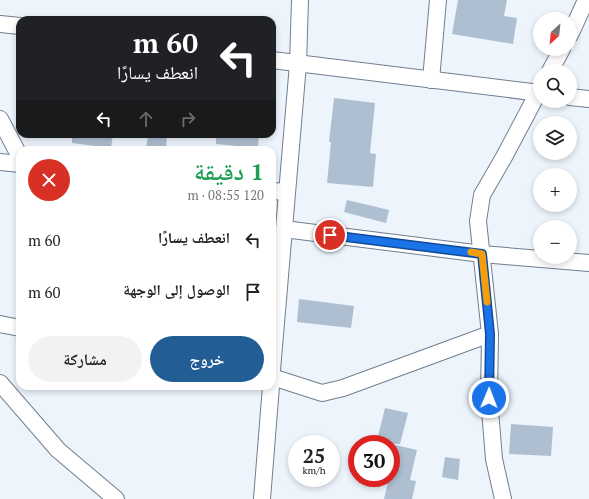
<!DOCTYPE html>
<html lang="ar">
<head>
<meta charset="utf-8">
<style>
	body { margin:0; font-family:"PT Serif","Noto Naskh Arabic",serif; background:#f2f2f2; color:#222; direction:rtl; height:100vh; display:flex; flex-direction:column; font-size:15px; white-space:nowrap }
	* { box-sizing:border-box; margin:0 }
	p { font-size:13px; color:#767676 }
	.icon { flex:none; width:22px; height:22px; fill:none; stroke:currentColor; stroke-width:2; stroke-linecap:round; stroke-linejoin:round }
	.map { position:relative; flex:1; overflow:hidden; direction:ltr }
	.sheet { position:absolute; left:16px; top:146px; width:260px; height:244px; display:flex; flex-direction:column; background:#fff; border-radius:12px; box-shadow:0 2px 6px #0003; direction:rtl }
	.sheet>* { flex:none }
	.guide { position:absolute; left:16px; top:16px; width:260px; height:122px; border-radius:12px; box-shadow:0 2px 6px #0003; direction:rtl; background:#202124; color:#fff; overflow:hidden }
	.needle { width:26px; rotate:207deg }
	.controls { position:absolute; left:533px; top:12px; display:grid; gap:8px }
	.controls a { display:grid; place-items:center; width:44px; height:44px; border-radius:50%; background:#fff; box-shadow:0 2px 6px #0003; font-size:20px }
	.speed { position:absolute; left:288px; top:435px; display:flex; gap:8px; font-size:20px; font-weight:700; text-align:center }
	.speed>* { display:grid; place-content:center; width:52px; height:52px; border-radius:50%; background:#fff; box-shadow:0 2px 6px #0003; line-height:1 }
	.speed small { font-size:10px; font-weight:400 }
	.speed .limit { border:6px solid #d22; background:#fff; color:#111 }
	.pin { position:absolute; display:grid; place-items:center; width:34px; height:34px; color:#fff; margin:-17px; border:2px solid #fff; border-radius:50%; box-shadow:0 1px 4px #0007 }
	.me { position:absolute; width:44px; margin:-22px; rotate:1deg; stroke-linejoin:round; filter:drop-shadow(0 0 3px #0008) }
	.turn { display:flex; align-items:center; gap:14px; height:84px; padding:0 12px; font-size:18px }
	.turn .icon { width:52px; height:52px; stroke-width:2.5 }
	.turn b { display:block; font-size:28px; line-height:34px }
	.lanes { display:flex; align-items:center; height:38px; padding:0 12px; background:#0003; justify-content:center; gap:20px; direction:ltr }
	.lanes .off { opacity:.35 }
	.round { display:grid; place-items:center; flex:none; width:42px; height:42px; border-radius:21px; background:#f2f2f2 }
	.summary { display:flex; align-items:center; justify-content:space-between; height:68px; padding:0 12px }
	h1 { font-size:24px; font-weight:600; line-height:30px; color:#1e9e55 }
	.button { display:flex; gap:8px; margin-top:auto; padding:8px 12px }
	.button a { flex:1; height:46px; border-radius:24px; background:#225e95; color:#fff; font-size:16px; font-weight:600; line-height:46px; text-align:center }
	.button a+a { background:#f2f2f2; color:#222 }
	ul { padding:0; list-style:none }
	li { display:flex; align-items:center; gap:12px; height:52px; padding:0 12px }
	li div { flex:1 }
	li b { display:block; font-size:15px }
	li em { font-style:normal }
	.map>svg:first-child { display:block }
</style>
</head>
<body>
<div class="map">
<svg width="589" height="499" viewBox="0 0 589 499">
	<rect width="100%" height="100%" fill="#edf4fc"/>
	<!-- building -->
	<g fill="#aebfd1">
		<polygon points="458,0 507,0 504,16 517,18 513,44 452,34"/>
		<polygon points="334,98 375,103 370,153 376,154 373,187 327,183 331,142 329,142"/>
		<polygon points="72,134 113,134 111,148 72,143"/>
		<polygon points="148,134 167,134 166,150 146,150"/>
		<polygon points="216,134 259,134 258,148 216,144"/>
		<polygon points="347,200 389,210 386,223 344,212"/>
		<polygon points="299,299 354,306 351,328 297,322"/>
		<polygon points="385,408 408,413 400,444 376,444"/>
		<polygon points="511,424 553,427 551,456 509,454"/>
		<polygon points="391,444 417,450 410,480 416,481 412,499 384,499 389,478 391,478"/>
		<polygon points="445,457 460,459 458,480 442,477"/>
	</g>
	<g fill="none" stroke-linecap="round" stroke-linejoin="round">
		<defs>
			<g id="minor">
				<polyline points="0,24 20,26"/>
				<polyline points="570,35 586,0"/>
				<polyline points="272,60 540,93"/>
				<polyline points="550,71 562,49"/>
				<polyline points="431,80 438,0"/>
				<polyline points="570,97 589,99"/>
				<polyline points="0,119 20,157"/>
				<polyline points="0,162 20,164"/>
				<polyline points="272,191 287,192"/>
				<polyline points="284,229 482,254 589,263"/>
				<polyline points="0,324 20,328"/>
				<polyline points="272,370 298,64 300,0"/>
				<polyline points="272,377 322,393 343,388 490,334"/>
				<polyline points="0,383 58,450 116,499"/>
				<polyline points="262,499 271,386"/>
				<polyline points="503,499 494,459 489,398 490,334 478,221 482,195 504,157 540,89"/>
			</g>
		</defs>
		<!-- minor casing -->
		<use href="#minor" stroke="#707f90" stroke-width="18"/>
		<!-- minor -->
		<use href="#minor" stroke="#fff" stroke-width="16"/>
	</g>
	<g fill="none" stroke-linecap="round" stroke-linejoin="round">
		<defs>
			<polyline id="route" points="330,235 482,254 490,334 489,398"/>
		</defs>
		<!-- route casing -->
		<use href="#route" stroke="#114b97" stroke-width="10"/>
		<!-- route -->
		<use href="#route" stroke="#1a73e8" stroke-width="7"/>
		<!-- slow -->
		<polyline stroke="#f59e0b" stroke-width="7" points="471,252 482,254 487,302"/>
	</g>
</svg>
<div class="controls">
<a><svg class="needle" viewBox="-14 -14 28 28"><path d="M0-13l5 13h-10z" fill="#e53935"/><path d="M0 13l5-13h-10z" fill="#767676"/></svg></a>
<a><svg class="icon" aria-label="search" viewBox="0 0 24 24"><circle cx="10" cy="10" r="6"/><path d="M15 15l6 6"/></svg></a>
<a><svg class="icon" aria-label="layers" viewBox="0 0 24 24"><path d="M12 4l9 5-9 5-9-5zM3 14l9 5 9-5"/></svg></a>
<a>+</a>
<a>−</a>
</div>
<div class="speed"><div>25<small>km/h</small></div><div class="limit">30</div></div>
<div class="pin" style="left:330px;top:235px;background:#d93025"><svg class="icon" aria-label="arrive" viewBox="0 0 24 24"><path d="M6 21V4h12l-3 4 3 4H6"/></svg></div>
<svg class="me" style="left:489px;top:398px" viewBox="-20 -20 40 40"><circle r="17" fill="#1a73e8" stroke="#fff" stroke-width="3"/><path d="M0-11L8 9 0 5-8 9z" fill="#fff"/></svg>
<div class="guide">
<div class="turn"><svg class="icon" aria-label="left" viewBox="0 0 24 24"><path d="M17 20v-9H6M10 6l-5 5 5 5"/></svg><div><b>60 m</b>انعطف يسارًا</div></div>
<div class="lanes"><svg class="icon" aria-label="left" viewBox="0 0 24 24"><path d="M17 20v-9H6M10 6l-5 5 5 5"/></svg><svg class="icon off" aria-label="ahead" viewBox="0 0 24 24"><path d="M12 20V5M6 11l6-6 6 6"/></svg><svg class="icon off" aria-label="right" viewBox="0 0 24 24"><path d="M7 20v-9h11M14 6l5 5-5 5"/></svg></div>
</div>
<section class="sheet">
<div class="summary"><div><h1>1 دقيقة</h1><p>120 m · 08:55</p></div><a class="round" style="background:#d93025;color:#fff"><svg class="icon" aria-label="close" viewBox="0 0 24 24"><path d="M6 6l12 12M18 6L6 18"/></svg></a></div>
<ul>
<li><svg class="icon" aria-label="left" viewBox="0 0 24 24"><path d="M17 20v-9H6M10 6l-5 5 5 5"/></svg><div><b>انعطف يسارًا</b></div><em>60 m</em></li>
<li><svg class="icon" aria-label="arrive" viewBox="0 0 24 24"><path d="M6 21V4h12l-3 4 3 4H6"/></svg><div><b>الوصول إلى الوجهة</b></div><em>60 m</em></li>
</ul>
<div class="button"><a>خروج</a><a>مشاركة</a></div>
</section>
</div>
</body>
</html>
